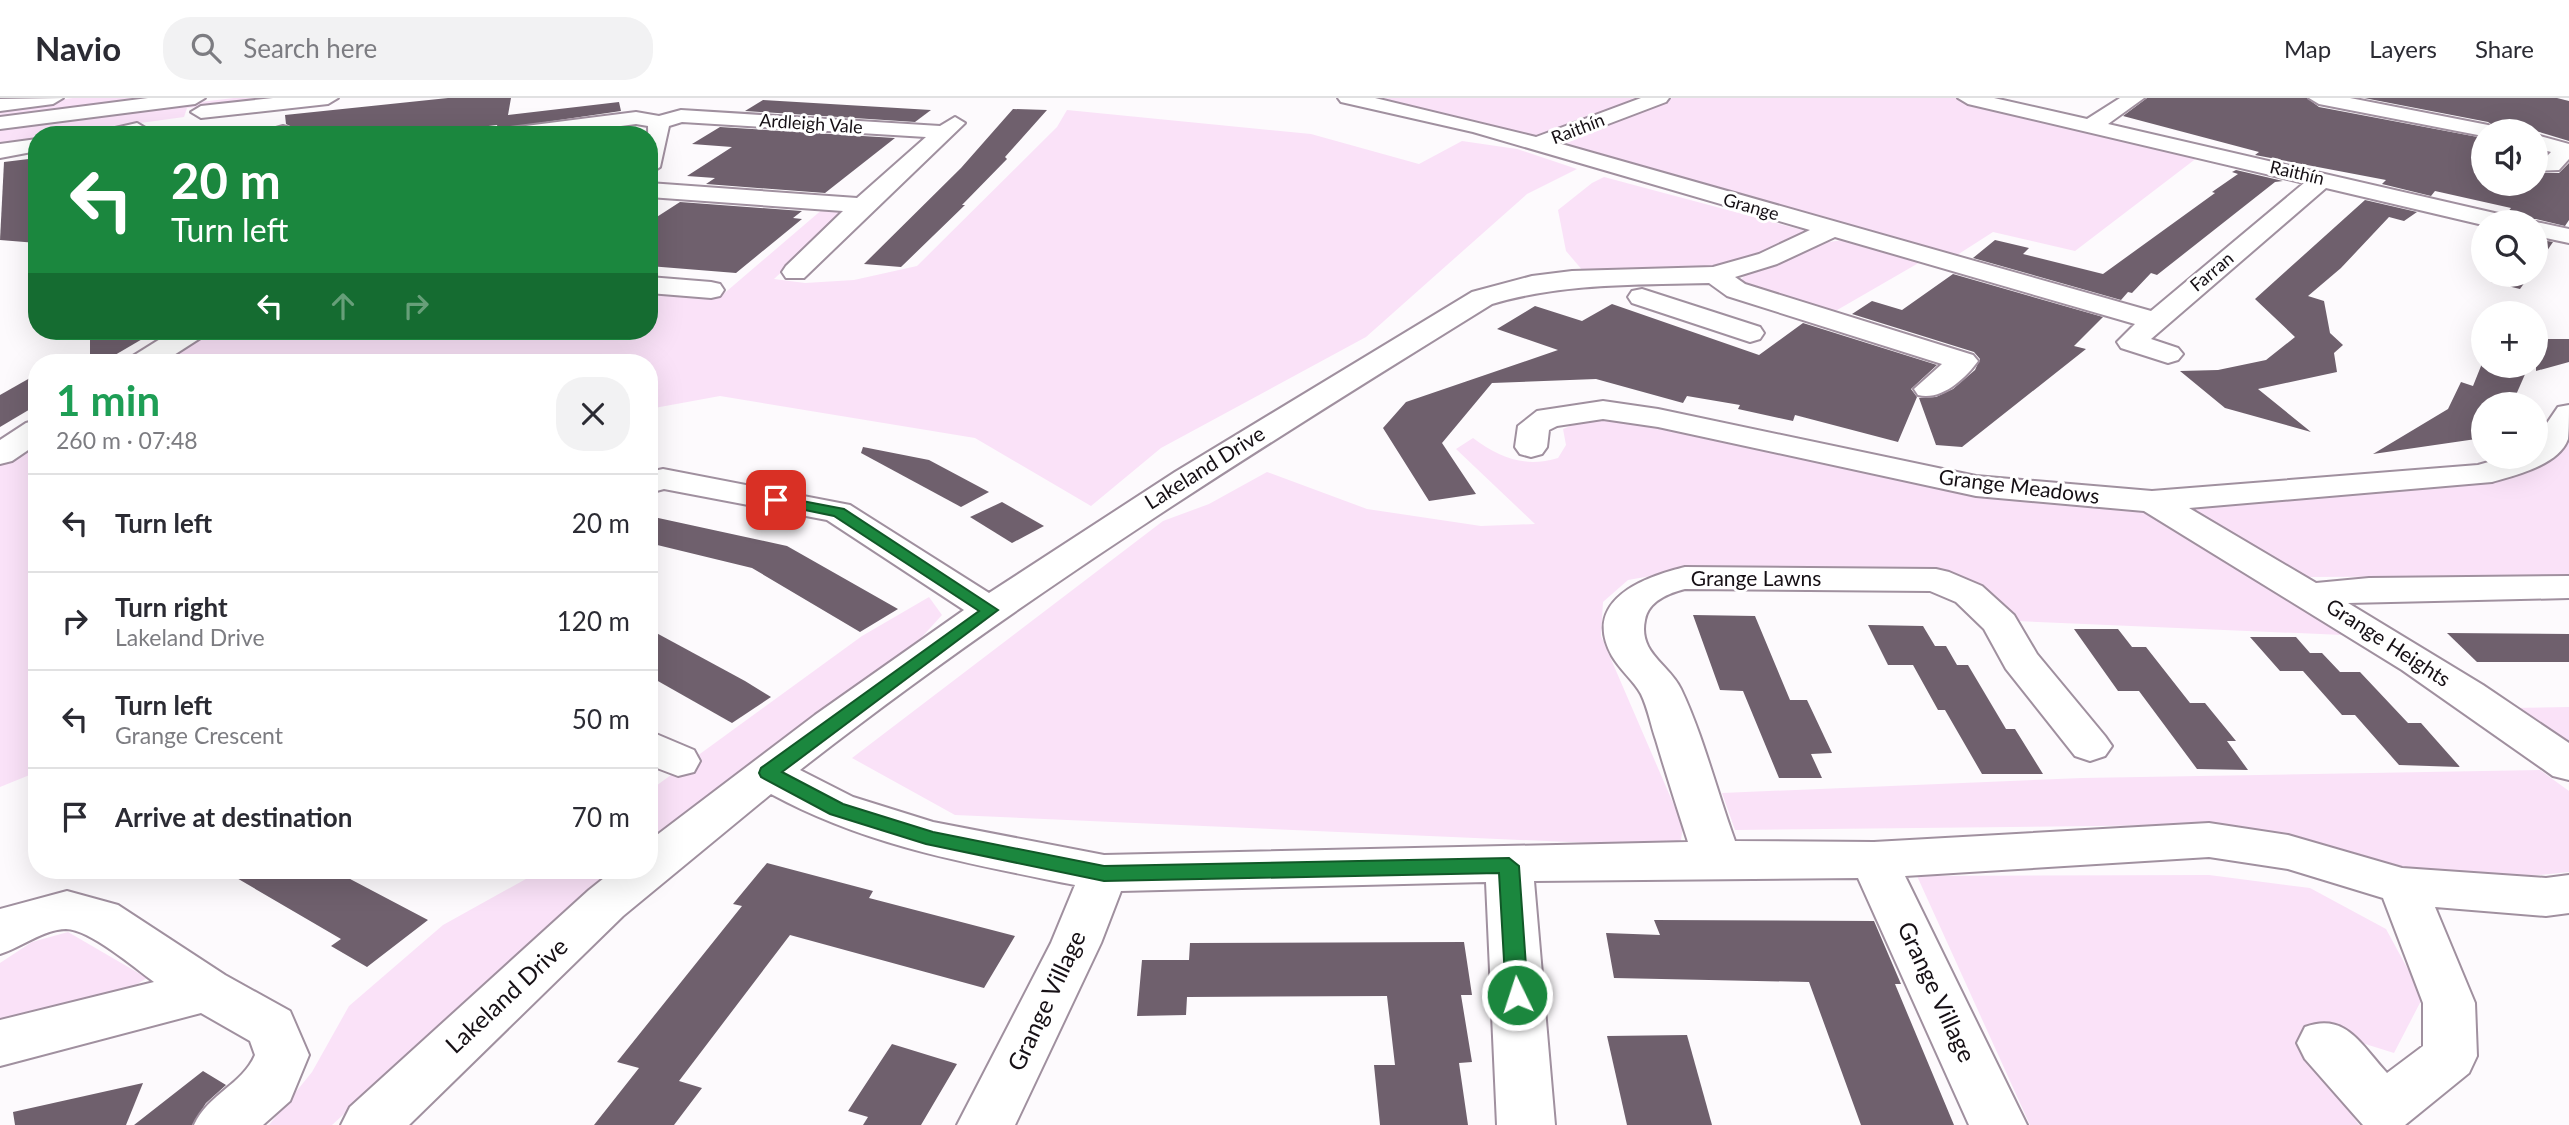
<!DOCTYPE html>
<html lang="en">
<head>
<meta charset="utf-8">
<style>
	body { margin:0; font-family:Lato,sans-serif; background:#f2f2f3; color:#2b2b33; height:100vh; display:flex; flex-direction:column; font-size:26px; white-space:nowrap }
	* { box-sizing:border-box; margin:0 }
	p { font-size:23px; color:#7c7c81 }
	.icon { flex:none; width:38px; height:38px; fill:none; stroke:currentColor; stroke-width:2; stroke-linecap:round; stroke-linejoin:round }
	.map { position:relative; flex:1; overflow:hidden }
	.panel { position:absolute; left:28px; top:256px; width:630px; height:525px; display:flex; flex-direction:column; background:#fff; border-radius:28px; box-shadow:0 7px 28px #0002 }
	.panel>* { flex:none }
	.top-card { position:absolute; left:28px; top:28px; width:630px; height:214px; border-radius:28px; box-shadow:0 7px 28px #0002; background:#1b873e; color:#fff; overflow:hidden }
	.tools { position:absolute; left:2471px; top:21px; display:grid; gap:14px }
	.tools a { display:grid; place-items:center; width:77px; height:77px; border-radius:50%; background:#fff; box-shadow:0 7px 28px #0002; font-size:35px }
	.pin { position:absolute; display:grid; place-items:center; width:60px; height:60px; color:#fff; margin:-30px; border-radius:14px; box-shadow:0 4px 10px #0006 }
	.me { position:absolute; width:77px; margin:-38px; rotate:356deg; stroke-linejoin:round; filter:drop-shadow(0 0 5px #0008) }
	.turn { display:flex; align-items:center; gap:24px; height:147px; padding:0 28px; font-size:32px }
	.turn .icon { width:91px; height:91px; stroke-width:2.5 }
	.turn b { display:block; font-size:49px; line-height:60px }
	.lanes { display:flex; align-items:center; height:66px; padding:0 28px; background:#0003; justify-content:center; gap:35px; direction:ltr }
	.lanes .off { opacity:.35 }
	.round { display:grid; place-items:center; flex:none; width:74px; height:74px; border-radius:28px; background:#f2f2f3 }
	.summary { display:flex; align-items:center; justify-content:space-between; height:119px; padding:0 28px }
	h1 { font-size:42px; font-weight:700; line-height:52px; color:#1e9e55 }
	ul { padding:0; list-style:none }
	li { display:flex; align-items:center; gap:21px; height:98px; padding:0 28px; border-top:2px solid #e1e1e2 }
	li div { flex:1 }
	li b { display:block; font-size:26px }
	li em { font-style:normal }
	header { display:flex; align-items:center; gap:42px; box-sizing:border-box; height:98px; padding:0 35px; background:#fff; border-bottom:2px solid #e1e1e2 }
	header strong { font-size:33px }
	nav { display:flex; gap:38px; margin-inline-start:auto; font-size:24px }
	.search { width:490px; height:63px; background:#f2f2f3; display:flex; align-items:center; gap:18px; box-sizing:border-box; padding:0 24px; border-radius:28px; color:#7c7c81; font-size:26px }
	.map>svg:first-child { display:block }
</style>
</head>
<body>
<header>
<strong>Navio</strong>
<div class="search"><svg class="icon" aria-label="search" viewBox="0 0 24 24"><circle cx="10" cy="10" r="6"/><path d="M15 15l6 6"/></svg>Search here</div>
<nav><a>Map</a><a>Layers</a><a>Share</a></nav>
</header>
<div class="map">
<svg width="2569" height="1027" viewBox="0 0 2569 1027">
	<rect width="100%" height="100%" fill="#fdfafd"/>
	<!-- green -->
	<g fill="#fae2f8">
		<polygon points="73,0 142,0 135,4 0,22 0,10"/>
		<polygon points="234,0 309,0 187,10 184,19 133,26 93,37 37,37 37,45 0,50 0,28"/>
		<polygon points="1373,0 1647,0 1531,39"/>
		<polygon points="1672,0 1957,0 2202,56 2075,153 1993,134 1954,159 1556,46"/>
		<polygon points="1067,12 1311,36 1419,66 1462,43 1517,51 1577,71 1527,96 1366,239 1161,350 1091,408 975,340 720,298 649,311 649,264 155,264 198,236 210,233 649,233 649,194 720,199 824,110 847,113 774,181 805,185 854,182 917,168 1057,29"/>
		<polygon points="1604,79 1810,134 1732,173 1589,180 1566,153 1558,112 1592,85"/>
		<polygon points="1843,142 1922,163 1832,215 1740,183 1744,178 1829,144"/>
		<path d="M 1590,320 L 1618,320 L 2143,413 L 2343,537 L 2016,523 L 1982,487 L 1943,471 L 1680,473 L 1628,482 L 1603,504 L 1601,538 L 1683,728 L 1680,749 L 955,717 L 852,660 L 1163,423 L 1209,406 L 1267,374 L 1367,411 L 1481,428 L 1535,426 L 1456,351 L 1473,340 C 1500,360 1525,370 1558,360 L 1566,347 L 1563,331 Z"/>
		<polygon points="2569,340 2569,478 2304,479 2194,415 2198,406 2494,385 2559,357"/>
		<polygon points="37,342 37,674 0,689 0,366"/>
		<polygon points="929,499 942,517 921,540 649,747 649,693 862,538"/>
		<polygon points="2569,609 2569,652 2513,610"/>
		<polygon points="2540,672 2569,693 2569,774 2512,780 2388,767 2180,727 1735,732 1722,695 2082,680"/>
		<polygon points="542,772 618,772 577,805 332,1027 269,1027 312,974 349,908 443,827"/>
		<polygon points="2209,777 2310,790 2386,831 2423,899 2394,955 2311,929 2303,948 2359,1027 2030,1027 1917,778"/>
		<polygon points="68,834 147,880 106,905 0,926 0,865 32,844"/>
	</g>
	<!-- building -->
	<g fill="#6f606d">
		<polygon points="448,0 511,0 508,17 619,4 621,13 498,31 497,27 412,37 296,37 292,29 286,26 285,17"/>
		<polygon points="2147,0 2307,0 2319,9 2483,40 2483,86 2536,86 2536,75 2559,75 2569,65 2569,122 2565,128 2536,121 2518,124 2514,118 2507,115 2511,110 2435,93 2431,98 2382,86 2386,82 2255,57 2259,54 2123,18"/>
		<polygon points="2364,0 2557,0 2569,3 2569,43 2536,33 2501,33 2488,24"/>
		<polygon points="763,2 931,12 915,24 745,13"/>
		<polygon points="1013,11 1047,12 1005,59 1007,61 962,107 965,107 901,169 864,166 961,70"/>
		<polygon points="720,29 895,40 825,95 706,86 715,80 687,78 732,49 692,46"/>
		<polygon points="37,60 37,145 0,142 4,64"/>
		<polygon points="2236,72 2283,83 2275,84 2157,177 2151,175 2132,195 2128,194 2121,202 1973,160 1995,142 2029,150 2023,156 2103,176 2215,95 2212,94 2238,76 2232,74"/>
		<polygon points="2365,102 2417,114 2404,123 2389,119 2341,170 2308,198 2324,203 2330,235 2343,247 2334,255 2337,274 2258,291 2311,334 2225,310 2180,273 2218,272 2266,262 2295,239 2255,201"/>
		<polygon points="680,104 802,113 793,120 802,121 736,175 649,168 649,124"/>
		<polygon points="2536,141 2553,144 2536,169"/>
		<polygon points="1953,176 2103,219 2074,248 2086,251 1962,349 1936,347 1919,300 1936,299 1953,291 1975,272 1980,261 1974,254 1852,216 1872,203 1902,212"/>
		<polygon points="2496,177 2530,177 2520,191 2491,184"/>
		<polygon points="1612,206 1759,257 1803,225 1937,267 1911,291 1917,299 1898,344 1795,317 1793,323 1738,311 1740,307 1687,298 1683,305 1596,281 1492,285 1442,345 1476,396 1429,403 1383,330 1406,304 1558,252 1497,231 1535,208 1582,223"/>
		<polygon points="90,233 156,233 103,264 90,264"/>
		<polygon points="2536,241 2569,241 2569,264 2536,273"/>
		<polygon points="2483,263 2483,268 2502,268 2526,274 2512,306 2483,306 2483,340 2373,356 2448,311 2461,284 2473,288"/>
		<polygon points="37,276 37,307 0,329 0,297"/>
		<polygon points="863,349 929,362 989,394 961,409 861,355"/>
		<polygon points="1002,404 1044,428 1012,445 970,419"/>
		<polygon points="649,418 787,448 898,511 860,534 752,470 649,445"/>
		<polygon points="1693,517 1755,518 1790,602 1807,602 1832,655 1811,656 1822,680 1779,680 1743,593 1720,592"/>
		<polygon points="1868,527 1923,528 1935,548 1946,548 1957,567 1968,567 2006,631 2015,631 2043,676 1982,676 1945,612 1938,612 1913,567 1888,567"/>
		<polygon points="649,531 745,583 771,599 732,625 649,578"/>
		<polygon points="2074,531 2118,531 2132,549 2146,549 2190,605 2205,605 2236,643 2227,643 2248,672 2197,671 2139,593 2118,593"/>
		<polygon points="2447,535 2569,536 2569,564 2477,564"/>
		<polygon points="2250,539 2296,539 2310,555 2322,555 2340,574 2360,574 2408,625 2421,625 2460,669 2399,667 2355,617 2342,617 2303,573 2280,573"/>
		<polygon points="767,765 873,793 869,800 1015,838 984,890 790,837 679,983 702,990 674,1027 594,1027 639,970 617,964 742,808 733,806"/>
		<polygon points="223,772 333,772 428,822 367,869 331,848 341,841"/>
		<polygon points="1654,822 1874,823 1901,886 1895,886 1954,1027 1861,1027 1809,884 1614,880 1606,835 1660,837"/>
		<polygon points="1464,844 1472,897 1461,897 1472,964 1459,965 1468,1027 1380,1027 1374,967 1395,967 1387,898 1187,899 1186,917 1137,918 1142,862 1189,862 1190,845"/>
		<polygon points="1687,937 1712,1027 1627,1027 1607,938"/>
		<polygon points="892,946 957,966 921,1027 863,1027 868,1019 848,1013"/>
		<polygon points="203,973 226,987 206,1005 192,1027 134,1027"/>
		<polygon points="143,985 126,1027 15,1027 13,1014"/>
	</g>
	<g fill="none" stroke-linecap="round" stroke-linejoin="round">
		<defs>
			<g id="street">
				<polygon points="63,0 53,6 0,13 0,1"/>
				<polygon points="273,0 338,0 328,6 201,20 191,14 201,8"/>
				<path d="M 1338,0 L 1375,0 L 1536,39 L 1641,0 L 1669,0 L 1666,4 L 1558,45 L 2151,213 L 2304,85 L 1968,6 L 1958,0 L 1994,0 L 2087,21 L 2120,0 L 2144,0 L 2108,26 L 2503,117 L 2512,119 L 2515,124 L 2483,127 L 2326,90 L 2151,241 L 2178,250 L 2183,256 L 2178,262 L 2168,265 L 2121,250 L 2117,244 L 2135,226 L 1835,139 L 1777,166 L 1735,179 L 1745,186 L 1973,257 L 1978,263 C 1965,281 1941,303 1918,297 L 1914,291 L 1942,266 L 1727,198 L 1709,185 C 1635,187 1563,185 1492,206 C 1253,354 1021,499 800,672 L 853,699 L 933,724 L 1104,757 L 1688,744 C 1677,710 1666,676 1656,642 C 1651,628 1648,610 1641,596 C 1634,583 1620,572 1612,558 C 1581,502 1644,479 1685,469 L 1936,471 L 1949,474 L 1982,488 L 2014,517 L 2037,556 L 2105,638 L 2112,648 L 2105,658 L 2090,663 L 2075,658 L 2006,571 L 1984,531 L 1956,504 L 1930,493 L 1685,491 C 1669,495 1648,503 1645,522 C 1638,555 1669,566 1681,591 C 1703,637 1717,694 1735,743 L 1874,744 L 2209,725 L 2288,737 L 2402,770 L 2546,780 L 2569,777 L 2569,815 L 2546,818 L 2435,809 L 2475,905 L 2477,958 L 2469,975 L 2405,1027 L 2363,1027 L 2305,961 L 2297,945 L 2305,929 C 2346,914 2361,947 2387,975 L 2423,948 L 2423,905 L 2383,800 L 2288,771 L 2209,759 L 1905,778 L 2027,1027 L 1969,1027 L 1858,780 L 1534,783 L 1555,1027 L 1497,1027 L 1486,784 L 1121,793 L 1101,845 L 1015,1027 L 957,1027 L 1051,845 L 1075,787 C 967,765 869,749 771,696 L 623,818 L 409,1027 L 341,1027 L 350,1009 L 589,792 L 614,772 L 649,772 L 649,743 L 815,617 L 964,512 L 827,422 L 664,391 L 649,395 L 649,374 L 663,371 L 850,407 L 989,495 L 1175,374 L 1472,194 L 1532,178 L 1572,173 L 1713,169 L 1759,156 L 1810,132 L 1473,34 L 1341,4 Z"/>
				<polygon points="2309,0 2350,0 2488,27 2499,33 2483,33 2483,38 2319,6"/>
				<polygon points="681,12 940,28 955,19 965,25 804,180 786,180 782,174 786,168 843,113 649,99 649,85 857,100 926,39 682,24 669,28 660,69 649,76 648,28 636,26 553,37 492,37 502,31 636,14 659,18"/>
				<polygon points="137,25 147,31 144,35 99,37 102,33"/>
				<polygon points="283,28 290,30 294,37 272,37 276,30"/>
				<polygon points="2536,37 2569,46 2569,61 2559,72 2536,73 2536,59 2545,60 2551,54 2536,50"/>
				<polygon points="37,41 37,53 0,60 0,46"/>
				<polygon points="2533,124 2536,124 2569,131 2569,145 2536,138"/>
				<polygon points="649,179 711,184 720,186 724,192 720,198 711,200 649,195"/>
				<polygon points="1642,191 1760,229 1764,235 1760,241 1750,244 1632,205 1628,199 1632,193"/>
				<polygon points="173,233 206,233 202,239 163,264 128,264 133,258"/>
				<path d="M 1603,303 L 1658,311 L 1976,378 L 2152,393 L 2478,367 L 2506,359 L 2536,359 L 2536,341 L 2558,309 L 2569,307 C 2569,317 2569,332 2568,341 C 2559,367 2516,377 2492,384 L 2189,410 L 2316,485 L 2369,480 L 2569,478 L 2569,500 L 2348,505 L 2483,587 L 2569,645 L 2569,682 L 2553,678 L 2402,572 L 2144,413 L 1976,398 L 1658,329 L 1603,321 L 1557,328 L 1549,332 L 1547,349 L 1542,356 L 1531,359 L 1520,356 L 1515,349 L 1518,328 L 1537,313 Z"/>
				<polygon points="37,322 37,346 12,363 0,366 0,342 26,325"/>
				<polygon points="649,633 694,652 700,663 694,674 678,678 649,667"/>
				<path d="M 67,793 L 118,807 L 225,877 L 290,913 L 309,957 L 290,1003 L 263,1027 L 194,1027 C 209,995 242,987 255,957 L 250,943 L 201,915 L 0,968 L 0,922 L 154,884 C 135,870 89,831 66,831 C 42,832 22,849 0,856 L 0,811 Z"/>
			</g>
			<polygon id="secondary" points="148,0 205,0 195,6 0,31 0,19"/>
		</defs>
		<!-- street casing -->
		<use href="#street" stroke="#a0909f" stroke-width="4"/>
		<!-- secondary casing -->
		<use href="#secondary" stroke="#a0909f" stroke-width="4"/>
		<!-- street -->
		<use href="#street" fill="#fff" fill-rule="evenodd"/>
		<!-- secondary -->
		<use href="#secondary" fill="#fff" fill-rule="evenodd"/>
	</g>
	<!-- route -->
	<polygon fill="#1b873e" stroke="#125828" stroke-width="2" points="776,398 844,411 998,512 782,674 843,706 933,734 1104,768 1509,760 1519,768 1528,897 1525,904 1517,906 1510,904 1506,897 1499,775 1104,783 926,746 830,716 761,679 759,675 761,670 979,513 834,418 771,405 769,402"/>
	<g text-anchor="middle" stroke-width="6" stroke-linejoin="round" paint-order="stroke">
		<!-- far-street labels -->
		<g font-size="18" fill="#161015" stroke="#fff">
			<text transform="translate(811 26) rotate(4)" y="6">Ardleigh Vale</text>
			<text transform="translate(1578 31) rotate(-21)" y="6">Raithín</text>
			<text transform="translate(2297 75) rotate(13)" y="6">Raithín</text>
			<text transform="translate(1751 109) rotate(16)" y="6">Grange</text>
			<text transform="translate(2212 174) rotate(-40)" y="6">Farran</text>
		</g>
		<!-- street labels -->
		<g font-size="21" fill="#161015" stroke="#fff">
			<text transform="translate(1205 370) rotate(-32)" y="7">Lakeland Drive</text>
			<text transform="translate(2019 389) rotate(7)" y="7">Grange Meadows</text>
			<text x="1756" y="488">Grange Lawns</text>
			<text transform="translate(2388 545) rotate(33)" y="7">Grange Heights</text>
		</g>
		<!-- near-street labels -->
		<g font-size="24" fill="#161015" stroke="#fff">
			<text transform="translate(1936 894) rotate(65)" y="8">Grange Village</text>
			<text transform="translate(507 898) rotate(-43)" y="8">Lakeland Drive</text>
			<text transform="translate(1047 903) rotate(-65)" y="8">Grange Village</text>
		</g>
	</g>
</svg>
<div class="tools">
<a><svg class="icon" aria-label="sound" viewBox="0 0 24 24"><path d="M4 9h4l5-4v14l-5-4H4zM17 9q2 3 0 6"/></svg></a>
<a><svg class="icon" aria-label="search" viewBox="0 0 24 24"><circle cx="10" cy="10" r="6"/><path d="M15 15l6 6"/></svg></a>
<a>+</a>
<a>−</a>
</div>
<div class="pin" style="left:776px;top:402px;background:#d93025"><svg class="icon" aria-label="arrive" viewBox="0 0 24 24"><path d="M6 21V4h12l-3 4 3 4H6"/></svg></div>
<svg class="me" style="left:1517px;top:897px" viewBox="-20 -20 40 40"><circle r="17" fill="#1b873e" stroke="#fff" stroke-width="3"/><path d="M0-11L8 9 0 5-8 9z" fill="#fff"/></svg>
<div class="top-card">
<div class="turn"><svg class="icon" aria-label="left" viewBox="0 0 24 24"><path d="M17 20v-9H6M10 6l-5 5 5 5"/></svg><div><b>20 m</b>Turn left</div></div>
<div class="lanes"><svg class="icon" aria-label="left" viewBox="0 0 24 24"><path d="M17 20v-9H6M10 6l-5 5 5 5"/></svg><svg class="icon off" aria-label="ahead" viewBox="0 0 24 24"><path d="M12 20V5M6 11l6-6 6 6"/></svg><svg class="icon off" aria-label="right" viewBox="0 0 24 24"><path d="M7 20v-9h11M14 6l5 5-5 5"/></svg></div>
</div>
<section class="panel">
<div class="summary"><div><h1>1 min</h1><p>260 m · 07:48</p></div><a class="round"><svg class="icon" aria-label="close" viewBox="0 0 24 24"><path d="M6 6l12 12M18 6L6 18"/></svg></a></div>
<ul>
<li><svg class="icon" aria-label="left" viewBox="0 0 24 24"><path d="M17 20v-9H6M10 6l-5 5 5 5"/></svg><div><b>Turn left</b></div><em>20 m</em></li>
<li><svg class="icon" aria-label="right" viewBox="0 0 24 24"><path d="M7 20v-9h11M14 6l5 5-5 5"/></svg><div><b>Turn right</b><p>Lakeland Drive</p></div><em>120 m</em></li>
<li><svg class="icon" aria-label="left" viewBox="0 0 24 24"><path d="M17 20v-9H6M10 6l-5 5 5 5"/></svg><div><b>Turn left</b><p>Grange Crescent</p></div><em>50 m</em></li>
<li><svg class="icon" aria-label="arrive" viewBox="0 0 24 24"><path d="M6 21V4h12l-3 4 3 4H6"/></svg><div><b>Arrive at destination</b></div><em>70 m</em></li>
</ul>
</section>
</div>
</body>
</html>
